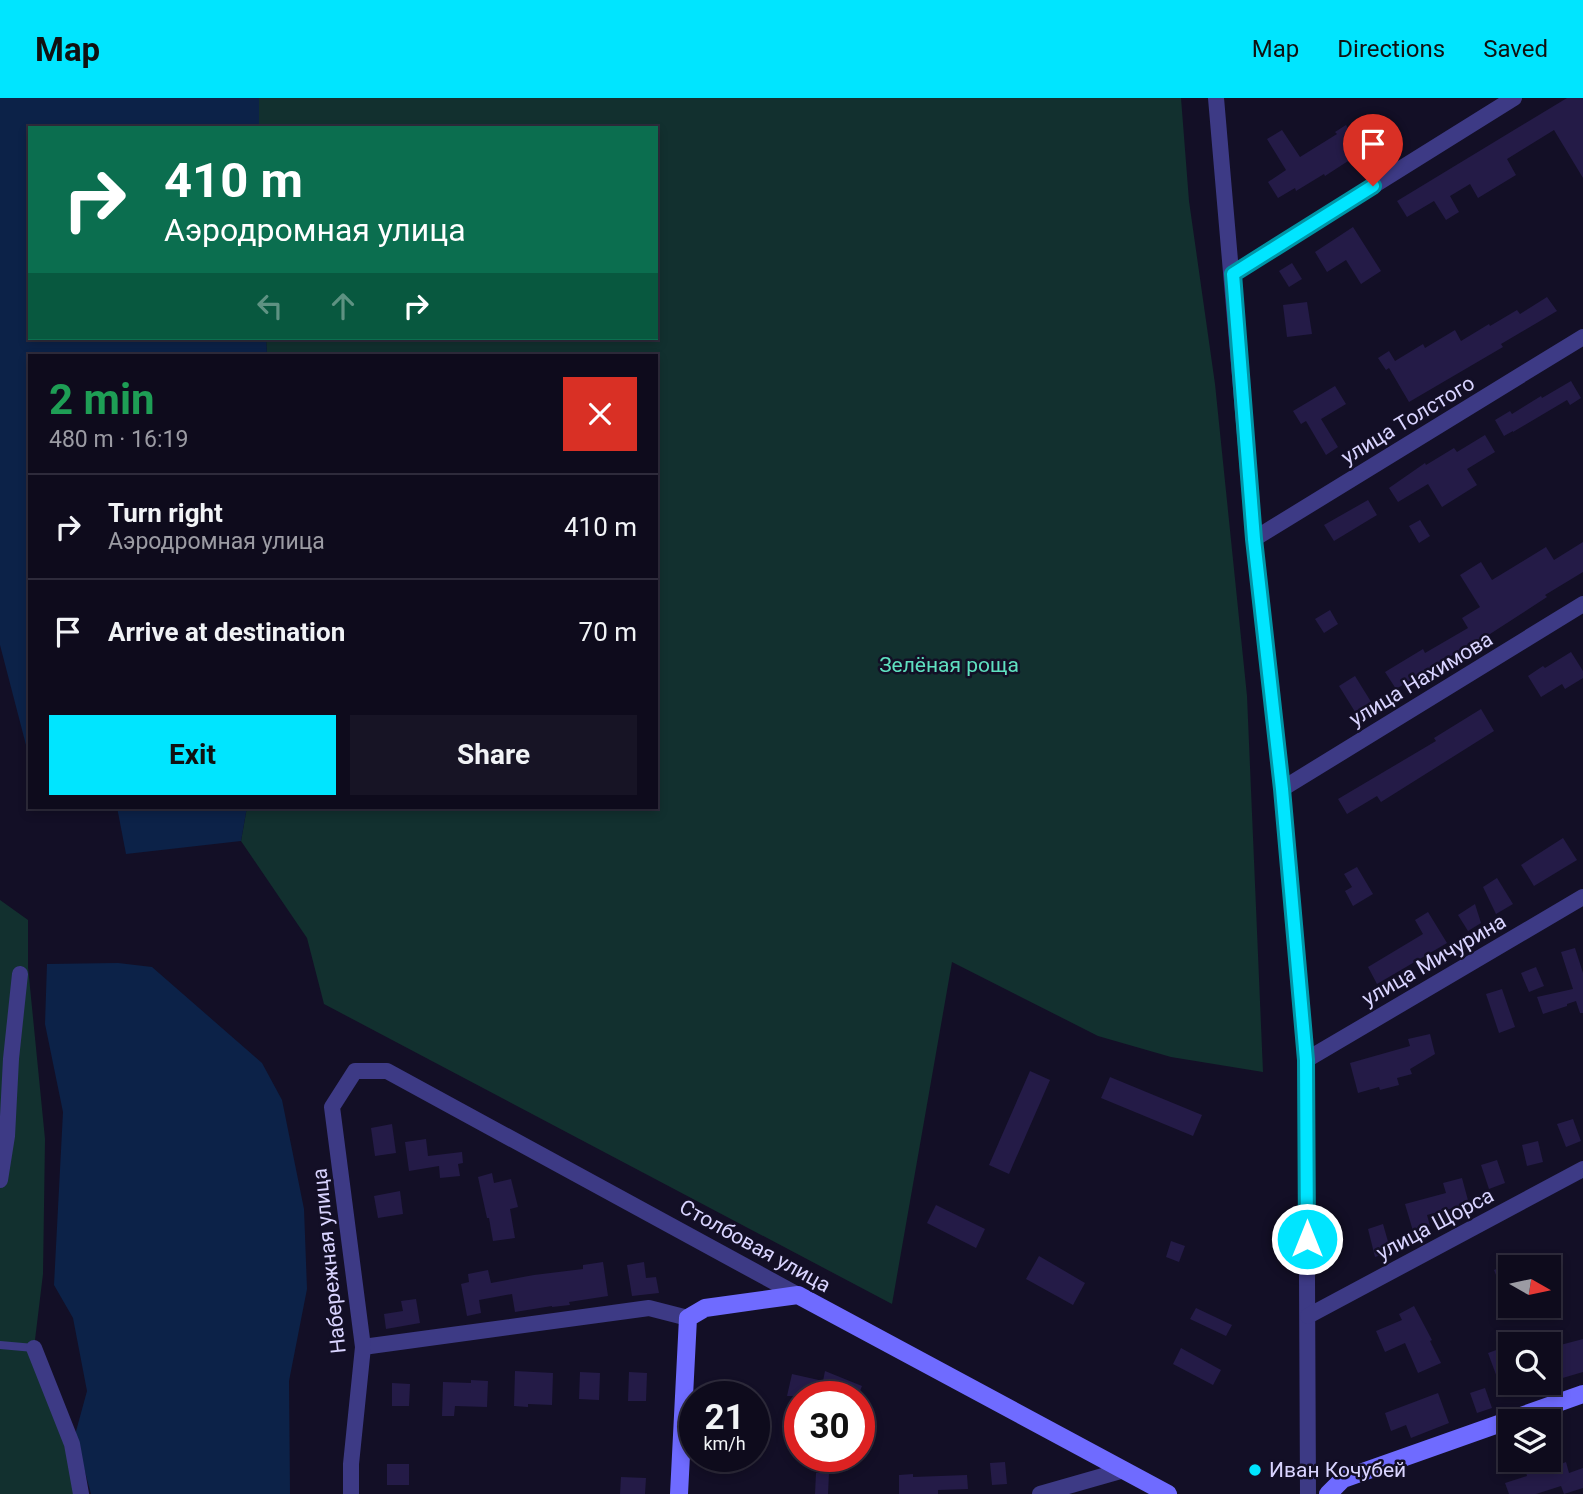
<!DOCTYPE html>
<html lang="en">
<head>
<meta charset="utf-8">
<style>
	body { margin:0; font-family:Roboto,sans-serif; background:#171425; color:#f1f3f6; height:100vh; display:flex; flex-direction:column; font-size:26px; white-space:nowrap }
	* { box-sizing:border-box; margin:0 }
	p { font-size:23px; color:#9b9ba3 }
	.icon { flex:none; width:38px; height:38px; fill:none; stroke:currentColor; stroke-width:2; stroke-linecap:round; stroke-linejoin:round }
	.map { position:relative; flex:1; overflow:hidden }
	.drawer { position:absolute; left:28px; top:256px; width:630px; height:455px; display:flex; flex-direction:column; background:#0e0b1c; border-radius:0px; box-shadow:0 4px 10px #0003,0 0 0 2px #2e2b3b }
	.drawer>* { flex:none }
	.hud { position:absolute; left:28px; top:28px; width:630px; height:214px; border-radius:0px; box-shadow:0 4px 10px #0003,0 0 0 2px #2e2b3b; background:#0b6e4f; color:#fff; overflow:hidden }
	.needle { width:46px; rotate:99deg }
	.fabs { position:absolute; left:1498px; top:1157px; display:grid; gap:14px }
	.fabs a { display:grid; place-items:center; width:63px; height:63px; border-radius:0px; background:#0e0b1c; box-shadow:0 4px 10px #0003,0 0 0 2px #2e2b3b; font-size:35px }
	.speed { position:absolute; left:679px; top:1283px; display:flex; gap:14px; font-size:35px; font-weight:700; text-align:center }
	.speed>* { display:grid; place-content:center; width:91px; height:91px; border-radius:50%; background:#0e0b1c; box-shadow:0 4px 10px #0003,0 0 0 2px #2e2b3b; line-height:1 }
	.speed small { font-size:18px; font-weight:400 }
	.speed .limit { border:10px solid #d22; background:#fff; color:#111 }
	.pin { position:absolute; display:grid; place-items:center; width:60px; height:60px; color:#fff; margin:-72px -30px; border-radius:50% 50% 50% 0; rotate:-45deg; box-shadow:0 0 7px #0007 }
	.pin .icon { rotate:45deg }
	.me { position:absolute; width:77px; margin:-38px; rotate:0deg; stroke-linejoin:round; filter:drop-shadow(0 0 5px #0008) }
	.turn { display:flex; align-items:center; gap:24px; height:147px; padding:0 21px; font-size:32px }
	.turn .icon { width:91px; height:91px; stroke-width:2.5 }
	.turn b { display:block; font-size:49px; line-height:60px }
	.lanes { display:flex; align-items:center; height:66px; padding:0 21px; background:#0003; justify-content:center; gap:35px; direction:ltr }
	.lanes .off { opacity:.35 }
	.round { display:grid; place-items:center; flex:none; width:74px; height:74px; border-radius:0px; background:#171425 }
	.headline { display:flex; align-items:center; justify-content:space-between; height:119px; padding:0 21px }
	h1 { font-size:42px; font-weight:700; line-height:52px; color:#1e9e55 }
	.button { display:flex; gap:14px; margin-top:auto; padding:14px 21px }
	.button a { flex:1; height:80px; border-radius:0px; background:#00e5ff; color:#111; font-size:28px; font-weight:700; line-height:80px; text-align:center }
	.button a+a { background:#171425; color:#f1f3f6 }
	ul { padding:0; list-style:none }
	li { display:flex; align-items:center; gap:21px; height:105px; padding:0 21px; border-top:2px solid #2e2b3b }
	li div { flex:1 }
	li b { display:block; font-size:26px }
	li em { font-style:normal }
	header { display:flex; align-items:center; gap:42px; box-sizing:border-box; height:98px; padding:0 35px; background:#00e5ff; color:#111 }
	header strong { font-size:33px }
	nav { display:flex; gap:38px; margin-inline-start:auto; font-size:24px }
	.map>svg:first-child { display:block }
</style>
</head>
<body>
<header>
<strong>Map</strong>
<nav><a>Map</a><a>Directions</a><a>Saved</a></nav>
</header>
<div class="map">
<svg width="1583" height="1396" viewBox="0 0 1583 1396">
	<rect width="100%" height="100%" fill="#130f26"/>
	<!-- green -->
	<g fill="#12302f">
		<polygon points="259,0 1181,0 1189,103 1215,286 1247,598 1263,974 1171,959 1098,938 952,864 892,1206 324,906 307,840 241,743 247,709 656,709 656,257 267,257 266,240 656,240 656,30 259,30"/>
		<polygon points="0,802 28,822 28,869 45,1041 43,1176 34,1250 81,1396 0,1396"/>
	</g>
	<!-- water -->
	<g fill="#0c2248">
		<polygon points="0,0 259,0 259,30 30,30 30,240 266,240 267,257 30,257 30,648 26,647 0,547"/>
		<polygon points="117,709 247,709 241,743 126,756"/>
		<polygon points="118,865 152,869 262,965 282,1002 304,1111 307,1191 289,1283 290,1396 91,1396 75,1337 87,1293 73,1220 54,1187 63,1014 45,926 47,866"/>
	</g>
	<!-- building -->
	<g fill="#241b47">
		<polygon points="1567,0 1583,0 1583,80 1554,32 1507,61 1516,77 1478,100 1470,86 1450,98 1459,114 1446,122 1434,103 1407,119 1397,103"/>
		<polygon points="1346,27 1362,54 1325,78 1324,76 1296,93 1295,90 1278,100 1268,84 1286,72 1267,41 1282,32 1300,59 1337,36 1335,34"/>
		<polygon points="1353,129 1381,173 1361,186 1346,162 1327,174 1315,154"/>
		<polygon points="1292,165 1302,181 1289,189 1279,173"/>
		<polygon points="1547,199 1557,213 1501,246 1503,249 1409,304 1389,270 1386,272 1378,260 1389,253 1395,263 1423,246 1425,250 1455,232 1461,243 1489,226 1490,228 1517,212 1520,216"/>
		<polygon points="1307,204 1312,236 1287,239 1283,207"/>
		<polygon points="1571,283 1581,300 1570,307 1567,302 1513,334 1513,333 1504,338 1495,322 1510,313 1512,316 1541,298 1542,300"/>
		<polygon points="1335,288 1346,306 1321,321 1338,349 1326,357 1306,323 1301,326 1293,313"/>
		<polygon points="1485,337 1495,354 1467,371 1477,387 1442,409 1428,386 1398,404 1389,390 1425,365 1426,367 1454,350 1457,354"/>
		<polygon points="1368,402 1377,417 1334,443 1324,427"/>
		<polygon points="1420,422 1430,438 1419,445 1409,428"/>
		<polygon points="1583,444 1583,474 1545,497 1547,499 1490,536 1477,545 1475,542 1423,577 1422,575 1396,591 1385,574 1423,551 1425,555 1468,530 1462,520 1480,509 1460,477 1481,464 1492,482 1546,449 1554,462"/>
		<polygon points="1330,512 1338,526 1324,535 1315,521"/>
		<polygon points="1571,554 1583,573 1583,580 1565,591 1562,586 1541,599 1528,578 1543,568 1545,570"/>
		<polygon points="1355,578 1373,607 1357,617 1339,588"/>
		<polygon points="1481,611 1494,633 1381,704 1377,698 1347,716 1338,701 1436,643 1434,640"/>
		<polygon points="1563,740 1577,762 1534,788 1521,767"/>
		<polygon points="1357,769 1373,796 1353,808 1345,793 1352,789 1344,776"/>
		<polygon points="1497,780 1513,806 1496,816 1483,789"/>
		<polygon points="1475,806 1481,825 1468,833 1458,817"/>
		<polygon points="1428,814 1447,845 1377,886 1368,869 1423,836 1415,822"/>
		<polygon points="1575,850 1583,875 1583,915 1580,915 1576,903 1567,906 1567,908 1543,916 1537,899 1573,891 1561,854"/>
		<polygon points="1536,869 1544,888 1529,894 1521,875"/>
		<polygon points="1502,891 1515,929 1499,935 1486,896"/>
		<polygon points="1430,936 1435,956 1410,971 1412,976 1397,980 1399,987 1380,992 1379,989 1358,995 1350,965 1410,948 1408,941"/>
		<polygon points="1030,973 1050,982 1009,1076 989,1067"/>
		<polygon points="1110,979 1202,1017 1193,1038 1101,1000"/>
		<polygon points="1573,1021 1581,1043 1566,1049 1557,1026"/>
		<polygon points="392,1026 396,1055 375,1058 371,1030"/>
		<polygon points="426,1041 428,1058 462,1054 463,1065 458,1066 460,1078 440,1080 439,1068 409,1073 405,1044"/>
		<polygon points="1538,1043 1543,1064 1527,1068 1522,1047"/>
		<polygon points="1497,1062 1505,1085 1489,1091 1481,1067"/>
		<polygon points="492,1075 494,1085 511,1081 518,1109 510,1111 515,1140 493,1143 489,1120 487,1120 478,1079"/>
		<polygon points="1462,1080 1469,1106 1427,1117 1430,1128 1413,1133 1405,1106 1446,1095 1443,1085"/>
		<polygon points="400,1093 403,1116 378,1120 374,1098"/>
		<polygon points="936,1107 985,1131 976,1150 927,1125"/>
		<polygon points="1383,1126 1391,1154 1375,1159 1368,1131"/>
		<polygon points="1171,1143 1185,1148 1179,1164 1166,1159"/>
		<polygon points="1039,1158 1085,1185 1073,1207 1026,1181"/>
		<polygon points="603,1164 608,1198 569,1204 570,1207 552,1209 552,1208 515,1214 512,1196 479,1202 481,1215 467,1218 461,1186 469,1184 468,1176 488,1172 491,1185 534,1177 583,1171 583,1167"/>
		<polygon points="644,1164 646,1180 656,1179 659,1195 632,1198 627,1167"/>
		<polygon points="1510,1165 1510,1211 1494,1172"/>
		<polygon points="416,1201 420,1225 386,1231 384,1216 403,1213 401,1203"/>
		<polygon points="1414,1208 1432,1242 1430,1243 1441,1265 1418,1275 1405,1245 1385,1254 1376,1233 1402,1222 1399,1216"/>
		<polygon points="1196,1210 1232,1227 1226,1238 1190,1221"/>
		<polygon points="1583,1241 1583,1274 1549,1284 1549,1250"/>
		<polygon points="1510,1247 1510,1278 1498,1282 1488,1255"/>
		<polygon points="1181,1250 1221,1272 1213,1287 1173,1266"/>
		<polygon points="515,1273 553,1275 552,1307 528,1306 528,1309 514,1308"/>
		<polygon points="825,1273 862,1288 858,1298 787,1298 792,1276 823,1283"/>
		<polygon points="580,1274 600,1275 599,1302 579,1301"/>
		<polygon points="629,1274 647,1275 646,1303 628,1303"/>
		<polygon points="471,1282 488,1283 487,1309 455,1308 454,1318 442,1318 443,1284 471,1285"/>
		<polygon points="392,1285 410,1286 409,1308 392,1308"/>
		<polygon points="1485,1290 1492,1310 1477,1315 1470,1295"/>
		<polygon points="1438,1295 1449,1325 1411,1340 1406,1327 1391,1333 1385,1315"/>
		<polygon points="1005,1364 1007,1386 992,1387 990,1365"/>
		<polygon points="1566,1364 1569,1375 1583,1370 1583,1390 1564,1396 1561,1388 1536,1396 1509,1396 1505,1385 1527,1378 1525,1371 1540,1366 1542,1373"/>
		<rect x="387" y="1366" width="22" height="21"/>
		<polygon points="816,1375 829,1375 828,1396 815,1396"/>
		<polygon points="913,1376 913,1379 967,1377 968,1391 938,1392 938,1396 899,1396 899,1377"/>
		<polygon points="621,1379 646,1380 645,1396 620,1396"/>
	</g>
	<g fill="none" stroke-linecap="round" stroke-linejoin="round">
		<!-- lane -->
		<polyline stroke="#3d3a85" stroke-width="8" points="0,1247 34,1250"/>
		<!-- street -->
		<g stroke="#3d3a85" stroke-width="16">
			<polyline points="1216,0 1254,441 1282,691 1306,962 1308,1396"/>
			<polyline points="1232,176 1514,0"/>
			<polyline points="1254,441 1583,239"/>
			<polyline points="1282,691 1583,506"/>
			<polyline points="1306,962 1583,799"/>
			<polyline points="0,1082 7,1038 11,961 20,876"/>
			<polyline points="1308,1218 1583,1071"/>
			<polyline points="363,1249 649,1210 688,1220"/>
			<polyline points="34,1250 72,1346 81,1396"/>
			<polyline points="351,1396 351,1366 363,1249 332,1009 355,973 387,973 798,1197"/>
			<polyline points="1040,1396 1124,1372"/>
		</g>
		<!-- secondary -->
		<g stroke="#6f6bff" stroke-width="18">
			<polyline points="679,1396 688,1220 705,1210 798,1197 1168,1396"/>
			<polyline points="1328,1396 1343,1381 1583,1296"/>
		</g>
	</g>
	<g fill="none" stroke-linecap="round" stroke-linejoin="round">
		<defs>
			<polyline id="route" points="1307,1141 1306,962 1282,691 1254,441 1233,176 1373,88"/>
		</defs>
		<!-- route casing -->
		<use href="#route" stroke="#0095a6" stroke-width="18"/>
		<!-- route -->
		<use href="#route" stroke="#00e5ff" stroke-width="12"/>
	</g>
	<!-- markers -->
	<circle fill="#00e5ff" stroke="#130f26" stroke-width="2.5" cx="1255" cy="1372" r="7"/>
	<g text-anchor="middle" stroke-width="5" stroke-linejoin="round" paint-order="stroke">
		<!-- street labels -->
		<g font-size="21" fill="#d9d4ff" stroke="#130f26">
			<text transform="translate(1408 322) rotate(-31)" y="7">улица Толстого</text>
			<text transform="translate(1421 581) rotate(-31)" y="7">улица Нахимова</text>
			<text transform="translate(1434 862) rotate(-30)" y="7">улица Мичурина</text>
			<text transform="translate(1435 1126) rotate(-28)" y="7">улица Щорса</text>
			<text transform="translate(755 1148) rotate(29)" y="7">Столбовая улица</text>
			<text transform="translate(329 1163) rotate(-96)" y="7">Набережная улица</text>
		</g>
		<!-- park labels -->
		<g font-size="21" fill="#5fe0c0" stroke="#130f26">
			<text x="949" y="574">Зелёная роща</text>
		</g>
		<!-- poi labels -->
		<g font-size="21" fill="#d9d4ff" stroke="#130f26" text-anchor="start">
			<text x="1269" y="1379">Иван Кочубей</text>
		</g>
	</g>
</svg>
<div class="fabs">
<a><svg class="needle" viewBox="-14 -14 28 28"><path d="M0-13l5 13h-10z" fill="#e53935"/><path d="M0 13l5-13h-10z" fill="#9b9ba3"/></svg></a>
<a><svg class="icon" aria-label="search" viewBox="0 0 24 24"><circle cx="10" cy="10" r="6"/><path d="M15 15l6 6"/></svg></a>
<a><svg class="icon" aria-label="layers" viewBox="0 0 24 24"><path d="M12 4l9 5-9 5-9-5zM3 14l9 5 9-5"/></svg></a>
</div>
<div class="speed"><div>21<small>km/h</small></div><div class="limit">30</div></div>
<div class="pin" style="left:1373px;top:88px;background:#d93025"><svg class="icon" aria-label="arrive" viewBox="0 0 24 24"><path d="M6 21V4h12l-3 4 3 4H6"/></svg></div>
<svg class="me" style="left:1307px;top:1141px" viewBox="-20 -20 40 40"><circle r="17" fill="#00e5ff" stroke="#fff" stroke-width="3"/><path d="M0-11L8 9 0 5-8 9z" fill="#fff"/></svg>
<div class="hud">
<div class="turn"><svg class="icon" aria-label="right" viewBox="0 0 24 24"><path d="M7 20v-9h11M14 6l5 5-5 5"/></svg><div><b>410 m</b>Аэродромная улица</div></div>
<div class="lanes"><svg class="icon off" aria-label="left" viewBox="0 0 24 24"><path d="M17 20v-9H6M10 6l-5 5 5 5"/></svg><svg class="icon off" aria-label="ahead" viewBox="0 0 24 24"><path d="M12 20V5M6 11l6-6 6 6"/></svg><svg class="icon" aria-label="right" viewBox="0 0 24 24"><path d="M7 20v-9h11M14 6l5 5-5 5"/></svg></div>
</div>
<section class="drawer">
<div class="headline"><div><h1>2 min</h1><p>480 m · 16:19</p></div><a class="round" style="background:#d93025;color:#fff"><svg class="icon" aria-label="close" viewBox="0 0 24 24"><path d="M6 6l12 12M18 6L6 18"/></svg></a></div>
<ul>
<li><svg class="icon" aria-label="right" viewBox="0 0 24 24"><path d="M7 20v-9h11M14 6l5 5-5 5"/></svg><div><b>Turn right</b><p>Аэродромная улица</p></div><em>410 m</em></li>
<li><svg class="icon" aria-label="arrive" viewBox="0 0 24 24"><path d="M6 21V4h12l-3 4 3 4H6"/></svg><div><b>Arrive at destination</b></div><em>70 m</em></li>
</ul>
<div class="button"><a>Exit</a><a>Share</a></div>
</section>
</div>
</body>
</html>
